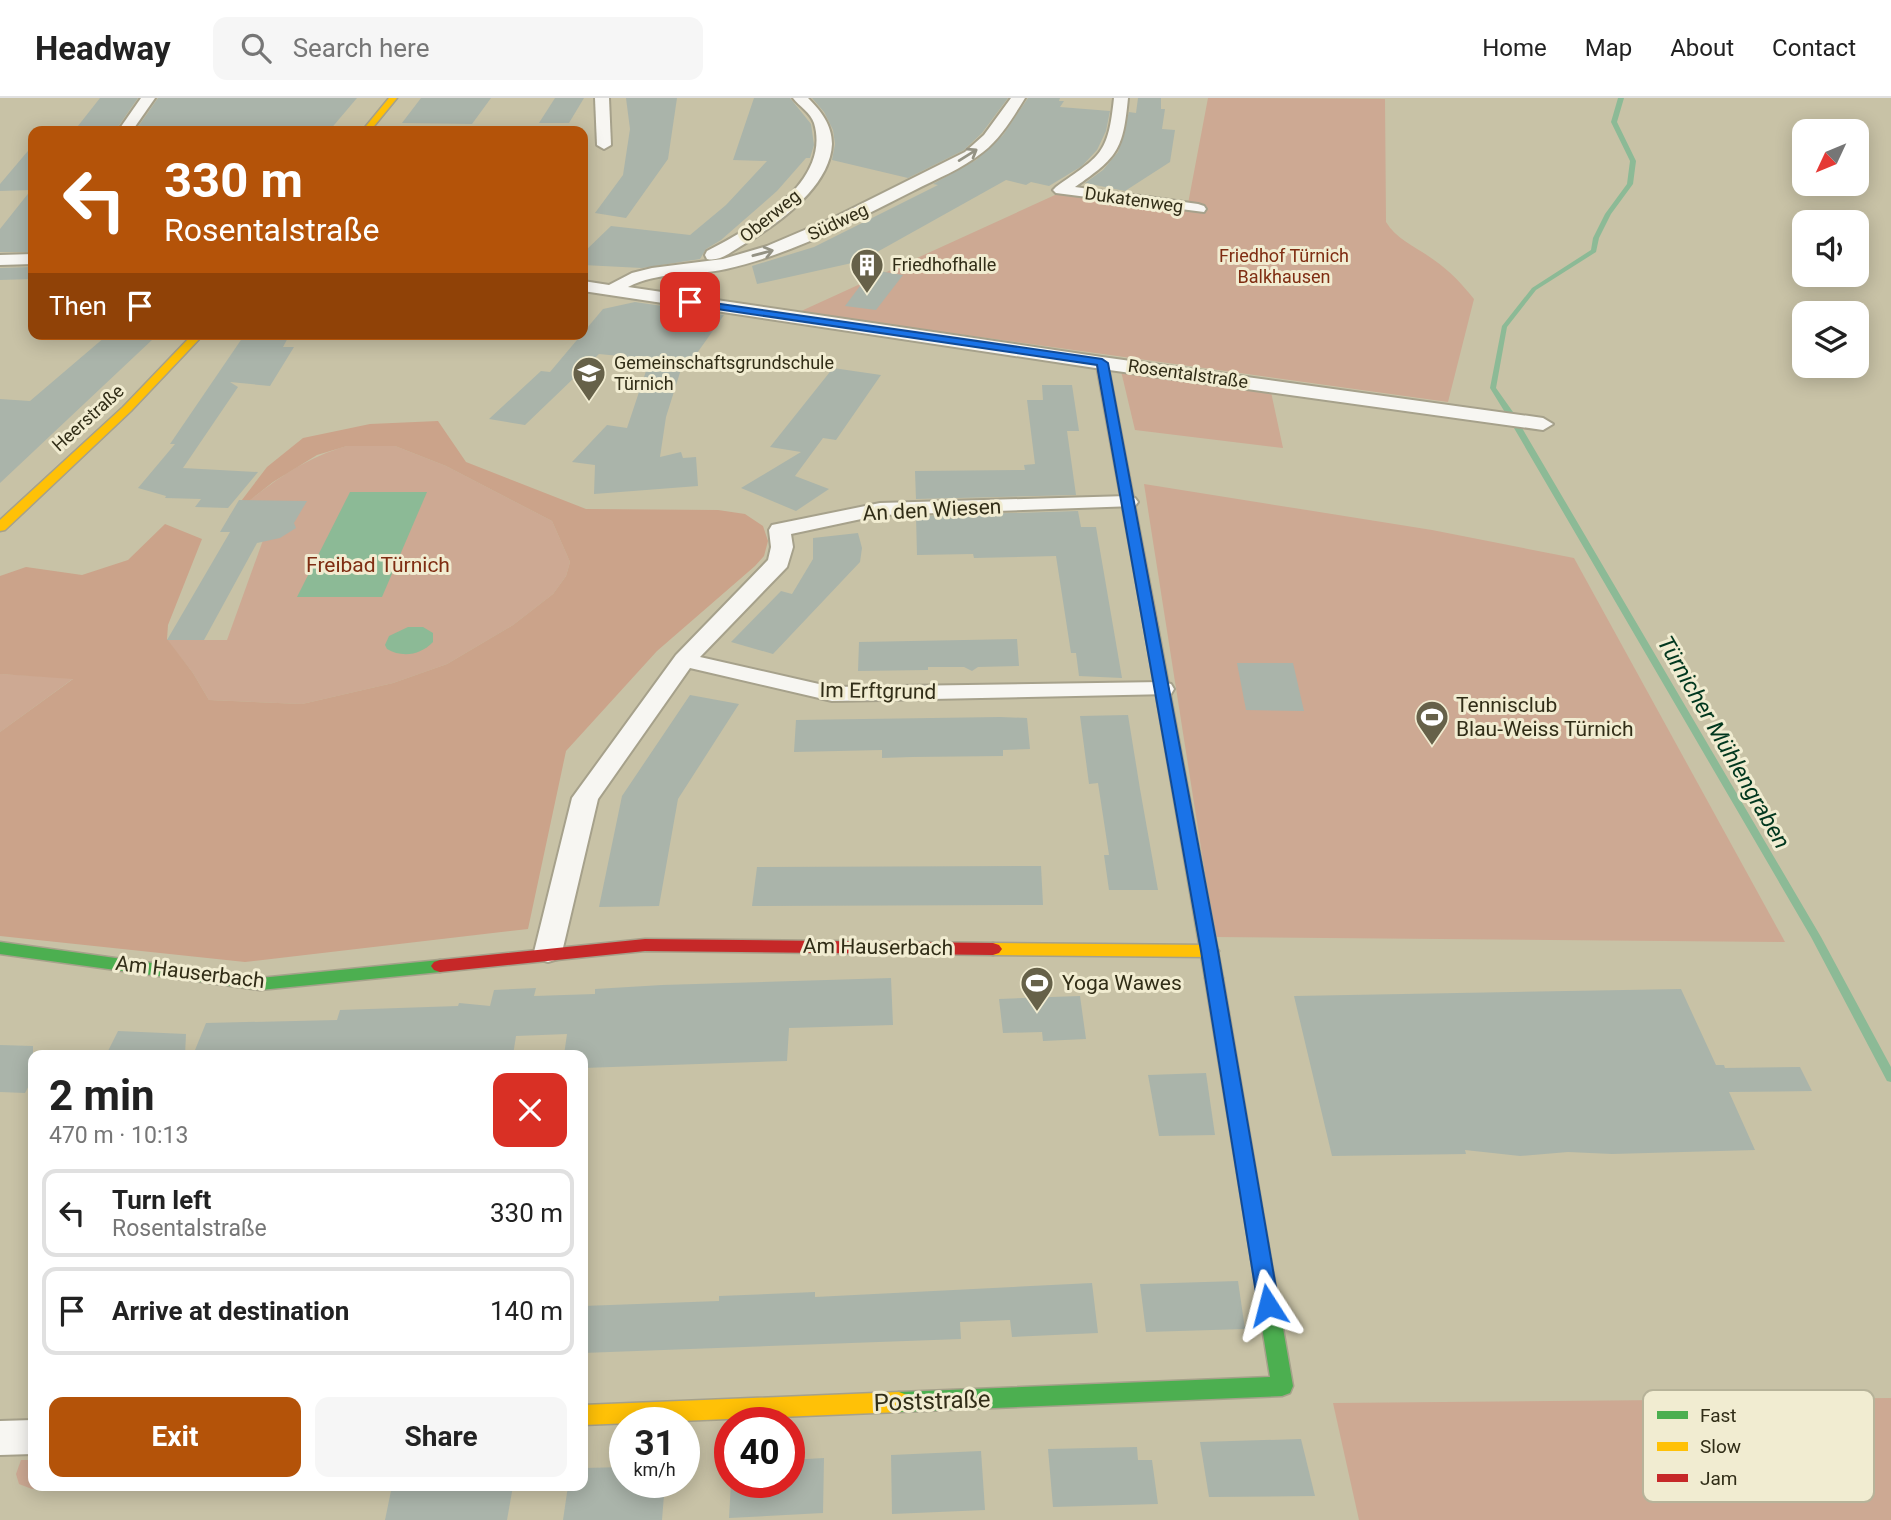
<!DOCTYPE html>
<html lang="en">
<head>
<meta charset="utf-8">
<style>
	body { margin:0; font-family:Roboto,sans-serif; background:#f6f6f6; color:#222; height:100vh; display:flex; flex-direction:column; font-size:26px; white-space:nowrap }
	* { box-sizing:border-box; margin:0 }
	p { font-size:23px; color:#767676 }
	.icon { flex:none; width:38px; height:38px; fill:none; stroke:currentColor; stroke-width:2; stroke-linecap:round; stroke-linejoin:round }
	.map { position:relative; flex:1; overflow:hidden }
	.side { position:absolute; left:28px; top:952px; width:560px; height:441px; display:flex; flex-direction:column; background:#fff; border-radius:14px; box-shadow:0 4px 18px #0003 }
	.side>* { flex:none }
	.top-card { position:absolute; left:28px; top:28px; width:560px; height:214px; border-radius:14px; box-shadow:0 4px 18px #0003; background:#b45309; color:#fff; overflow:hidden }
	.needle { width:46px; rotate:226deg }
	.controls { position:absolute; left:1792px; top:21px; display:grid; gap:14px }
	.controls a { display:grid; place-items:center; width:77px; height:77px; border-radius:14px; background:#fff; box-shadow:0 4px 18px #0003; font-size:35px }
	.speed { position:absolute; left:609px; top:1309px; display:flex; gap:14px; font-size:35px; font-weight:700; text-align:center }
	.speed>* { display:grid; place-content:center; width:91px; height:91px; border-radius:50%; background:#fff; box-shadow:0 4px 18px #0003; line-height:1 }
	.speed small { font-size:18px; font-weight:400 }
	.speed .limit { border:10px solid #d22; background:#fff; color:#111 }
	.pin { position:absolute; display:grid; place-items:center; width:60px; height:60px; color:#fff; margin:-30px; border-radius:14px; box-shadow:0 4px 10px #0006 }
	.me { position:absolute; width:77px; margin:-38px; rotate:351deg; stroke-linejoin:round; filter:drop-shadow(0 0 5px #0008) }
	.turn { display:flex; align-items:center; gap:24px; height:147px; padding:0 21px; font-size:32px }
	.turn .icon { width:91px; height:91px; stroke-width:2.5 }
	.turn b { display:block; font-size:49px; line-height:60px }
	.then { display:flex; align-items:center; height:66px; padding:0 21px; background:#0003; gap:14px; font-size:26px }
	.round { display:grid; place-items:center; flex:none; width:74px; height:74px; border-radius:14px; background:#f6f6f6 }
	.headline { display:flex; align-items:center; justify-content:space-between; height:119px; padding:0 21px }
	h1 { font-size:42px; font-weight:700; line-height:52px }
	.action { display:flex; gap:14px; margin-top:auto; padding:14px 21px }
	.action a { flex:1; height:80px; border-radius:14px; background:#b45309; color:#fff; font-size:28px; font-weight:700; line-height:80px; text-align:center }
	.action a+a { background:#f6f6f6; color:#222 }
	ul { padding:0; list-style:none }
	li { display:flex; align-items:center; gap:21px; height:88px; margin:0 14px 10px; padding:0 7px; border:4px solid #e0e0e0; border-radius:14px }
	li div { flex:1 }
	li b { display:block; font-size:26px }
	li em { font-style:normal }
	header { display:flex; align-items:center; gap:42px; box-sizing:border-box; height:98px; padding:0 35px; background:#fff; border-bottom:2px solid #e0e0e0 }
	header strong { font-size:33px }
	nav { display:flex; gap:38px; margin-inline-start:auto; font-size:24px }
	.search { width:490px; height:63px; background:#f6f6f6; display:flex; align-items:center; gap:18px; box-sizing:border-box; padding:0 24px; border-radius:14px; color:#767676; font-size:26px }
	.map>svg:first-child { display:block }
</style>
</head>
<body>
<header>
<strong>Headway</strong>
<div class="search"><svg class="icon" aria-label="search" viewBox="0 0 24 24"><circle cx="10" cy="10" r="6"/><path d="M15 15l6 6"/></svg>Search here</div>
<nav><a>Home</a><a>Map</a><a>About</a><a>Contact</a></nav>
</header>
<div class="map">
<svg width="1891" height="1422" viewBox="0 0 1891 1422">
	<rect width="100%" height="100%" fill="#c8c2a6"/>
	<!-- green -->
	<g fill="#cda993">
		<path d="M 1208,0 L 1385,1 L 1386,124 C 1397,142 1418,150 1434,162 C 1450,173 1462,186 1474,201 L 1448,304 L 799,214 L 1055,97 L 1073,96 L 1187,111 Z"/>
		<polygon points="1121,273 1271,294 1283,350 1135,332"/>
		<path d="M 347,348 L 395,348 L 446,368 L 552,423 L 570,464 L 566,478 L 553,496 L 513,527 L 447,566 L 393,585 L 302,606 L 209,602 L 193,575 L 167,542 L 227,542 L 271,420 L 229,419 C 268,388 298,362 347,348 Z"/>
		<polygon points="1144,386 1432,432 1574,460 1785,844 1215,839"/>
		<polygon points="0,576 74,580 0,634"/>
		<polygon points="1891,1300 1891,1422 1359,1422 1333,1305"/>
		<polygon points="21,1362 33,1362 33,1388 153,1388 32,1391 19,1386 16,1376"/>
	</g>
	<!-- forest -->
	<polygon fill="#cba38a" points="438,323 466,364 586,411 718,412 745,416 763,428 768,443 764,458 755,468 657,553 566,653 528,831 245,864 0,838 0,634 73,581 0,576 0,478 26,469 82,477 128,462 165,426 202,441 168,527 167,541 193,575 209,602 302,606 393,585 447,566 513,527 553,496 566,478 570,464 552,423 446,368 395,348 347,348 317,357 273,384 229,419 267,369 303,340 370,326"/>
	<!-- water -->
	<g fill="#8cba96">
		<polygon points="350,394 427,394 382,499 297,499"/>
		<path d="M 408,529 L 423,529 L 433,535 L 433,544 C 421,557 402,560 387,551 L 385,547 L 389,538 Z"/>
	</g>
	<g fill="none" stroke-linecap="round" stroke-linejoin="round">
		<!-- stream -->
		<g fill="#8cba96" fill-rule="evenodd">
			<polygon points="1618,0 1624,0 1617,24 1636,63 1633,86 1611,116 1599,140 1596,154 1536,192 1507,229 1496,290 1513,314 1512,316 1506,316 1490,290 1502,228 1532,190 1591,152 1593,140 1605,116 1627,86 1630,63 1611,24"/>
			<polygon points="1515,328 1518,328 1522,330 1821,839 1891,969 1891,984 1887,983 1811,839 1514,330"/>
		</g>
	</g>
	<!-- building -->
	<g fill="#aab4aa">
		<polygon points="100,0 138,0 115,33 74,33"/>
		<polygon points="158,0 357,0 329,33 135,33"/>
		<polygon points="421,0 491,0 472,26 402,25"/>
		<polygon points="555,0 584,0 569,25 539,25"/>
		<polygon points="626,0 677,0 668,61 626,120 595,115 623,77 630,31"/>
		<polygon points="754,0 790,0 811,26 814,47 810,60 806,60 777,93 721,142 706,151 700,161 642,170 583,167 583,155 611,128 690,137 726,107 767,63 733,62"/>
		<polygon points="812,0 1008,0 982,35 964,52 908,80 832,62 835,46 833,32 824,14"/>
		<polygon points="1028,0 1060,0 1059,3 1064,3 1060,9 1110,13 1106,33 1097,52 1082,68 1049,88 1031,84 1026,87 1006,82 861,163 757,186 752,168 814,149 938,87 933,86 976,62 1003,37"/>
		<polygon points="1138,0 1161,0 1161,11 1165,11 1162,31 1175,32 1170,64 1125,93 1085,85 1103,72 1118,54 1129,14 1136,15"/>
		<polygon points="33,47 33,154 0,154 0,131 31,92 0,93 0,86"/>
		<polygon points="33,169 33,181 0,182 0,170"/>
		<polygon points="872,172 903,177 876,212 845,208"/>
		<polygon points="635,204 724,217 690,265 683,265 666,319 660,359 681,354 683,360 696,359 698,388 594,396 595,367 572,364 607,327 627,330 650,261 599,256 525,327 489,321 541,273 550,274 603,211"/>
		<polygon points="245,236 290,236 283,249 294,249 270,288 230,284 238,289 183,370 258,374 228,410 195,409 201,401 165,400 166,398 138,390 175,346 170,346"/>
		<polygon points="105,239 153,241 0,385 0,301 30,303"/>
		<polygon points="833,270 881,277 836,342 823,340 795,378 829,391 796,413 741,390 801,354 770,349"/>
		<polygon points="1042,287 1072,287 1079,333 1067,333 1076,397 916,401 915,373 1025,372 1024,367 1035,366 1027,302 1043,302"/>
		<polygon points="239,402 307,403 294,425 296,430 280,440 257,445 204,542 167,542 230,434 220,434"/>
		<polygon points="1078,413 1081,429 1096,429 1122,580 1079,578 1076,555 1071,555 1056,458 974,460 973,456 917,457 916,418"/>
		<polygon points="858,435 862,450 860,464 773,556 731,544 781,493 792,496 813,461 813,440"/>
		<polygon points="1017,541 1019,568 978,569 972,573 964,569 928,569 928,572 858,573 859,544"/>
		<polygon points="1237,565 1293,565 1304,613 1246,612"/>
		<polygon points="690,597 739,606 678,701 659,808 599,809 622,698"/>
		<polygon points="1128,617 1140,691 1158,792 1109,792 1104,757 1109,757 1098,685 1089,686 1080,618"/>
		<polygon points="1000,619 1027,620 1030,651 1003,652 1003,658 912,659 882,660 882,652 794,654 796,622"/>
		<polygon points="1041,768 1043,807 752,808 757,769"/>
		<polygon points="891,880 893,927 789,930 787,963 583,970 583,957 564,957 567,936 516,938 513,957 481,957 481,955 193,957 206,925 337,922 340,912 458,908 459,905 490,908 494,892 536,890 534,898 595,896 595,891 662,887"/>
		<polygon points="1681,891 1716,967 1724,967 1725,970 1800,969 1812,993 1729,994 1755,1052 1612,1056 1568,1054 1520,1058 1465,1052 1466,1056 1332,1058 1294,898"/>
		<polygon points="1080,898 1086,941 1043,943 1042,934 1003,935 999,901"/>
		<polygon points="118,933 186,936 185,957 106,957"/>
		<polygon points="0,947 33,948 33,980 25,995 0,994"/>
		<polygon points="1206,975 1215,1037 1159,1038 1148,977"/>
		<polygon points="1238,1183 1245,1231 1146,1234 1140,1186"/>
		<polygon points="1092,1185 1098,1235 1012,1239 1010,1222 960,1224 961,1241 583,1255 583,1208 719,1203 719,1198 815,1194 815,1199"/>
		<polygon points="1301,1341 1315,1398 1209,1399 1200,1344"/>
		<polygon points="1137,1349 1138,1362 1152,1362 1158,1406 1053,1409 1048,1351"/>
		<polygon points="981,1353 985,1412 892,1416 891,1357"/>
		<polygon points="824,1360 823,1415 729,1420 731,1384 789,1384 789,1362"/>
		<polygon points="625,1369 625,1384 665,1384 662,1422 563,1422 568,1388 583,1388 583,1370"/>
		<polygon points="392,1388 513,1388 507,1422 385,1422"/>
	</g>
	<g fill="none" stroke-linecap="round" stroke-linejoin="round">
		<defs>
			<g id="street">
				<polygon points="141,0 155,0 132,33 118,33"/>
				<polygon points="595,0 609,0 611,47 604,51 597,47"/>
				<path d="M 793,0 L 808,0 C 821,13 832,27 832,46 C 830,90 775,128 741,148 C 731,154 719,164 707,161 L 705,157 L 707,153 C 750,131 832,85 814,25 C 811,15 799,8 793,0 Z"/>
				<path d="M 1011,0 L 1025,0 C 1013,19 1001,40 983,54 C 962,71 936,81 913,93 C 853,123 793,156 726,171 C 694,178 658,173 628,189 L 1102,259 L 1543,320 L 1553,326 L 1543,332 L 1102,271 L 583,193 L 583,183 L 609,187 L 632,175 L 652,170 L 723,161 L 767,148 L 835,119 L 965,54 L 984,37 Z"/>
				<path d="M 1114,0 L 1128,0 C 1123,52 1118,59 1075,89 L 1198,106 L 1204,108 L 1206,111 L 1204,114 L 1056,95 L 1053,92 L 1056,89 C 1101,57 1108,57 1114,0 Z"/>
				<polygon points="33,156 33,166 0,167 0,157"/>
				<polygon points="1128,398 1135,400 1138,404 1135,408 880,417 791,436 793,449 787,469 700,559 832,589 1162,584 1171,586 1174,591 1171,596 832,603 690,570 598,701 562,854 558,861 548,864 538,861 534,854 572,700 676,557 768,462 771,449 769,432 772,427 880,405"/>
				<polygon points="33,1322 33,1356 0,1357 0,1323"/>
			</g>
			<g id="fast">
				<polygon points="1151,525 1158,529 1223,880 1220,885 1208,885 1205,880 1144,529"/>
				<polygon points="0,844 260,880 440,862 446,864 449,868 446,872 440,874 260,892 0,856"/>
				<polygon points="1261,1152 1268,1155 1271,1161 1293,1288 1290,1295 1282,1298 899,1314 891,1311 888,1304 891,1297 899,1294 1270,1279 1251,1161 1254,1155"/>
			</g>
			<g id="slow">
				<polygon points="389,0 397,0 370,33 362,33"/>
				<polygon points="193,236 204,236 131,313 5,432 0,433 0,422 123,309"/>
				<polygon points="993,845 1210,847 1216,849 1219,853 1216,857 1210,859 993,857 987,855 984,851 987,847"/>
				<polygon points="899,1294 907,1297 910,1304 907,1311 899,1314 583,1327 583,1307"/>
			</g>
			<g id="jam">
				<polygon points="1102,262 1108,265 1158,529 1151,533 1144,529 1096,265"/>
				<polygon points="645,841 993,845 999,847 1002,851 999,855 993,857 645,853 440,874 434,872 431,868 434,864 440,862"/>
				<polygon points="1214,874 1220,875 1223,880 1271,1161 1268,1167 1261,1170 1254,1167 1251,1161 1205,880 1208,875"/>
			</g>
		</defs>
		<!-- street casing -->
		<use href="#street" stroke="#a6a18b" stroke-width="4"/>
		<!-- fast casing -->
		<use href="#fast" stroke="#a6a18b" stroke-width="3"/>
		<!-- slow casing -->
		<use href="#slow" stroke="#a6a18b" stroke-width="3"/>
		<!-- jam casing -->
		<use href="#jam" stroke="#a6a18b" stroke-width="3"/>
		<!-- street -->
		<use href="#street" fill="#f7f6f2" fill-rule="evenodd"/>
		<!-- fast -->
		<use href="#fast" fill="#4caf50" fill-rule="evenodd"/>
		<!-- slow -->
		<use href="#slow" fill="#ffc107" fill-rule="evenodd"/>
		<!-- jam -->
		<use href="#jam" fill="#c62828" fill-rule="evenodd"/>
	</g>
	<!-- one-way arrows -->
	<defs><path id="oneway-shaft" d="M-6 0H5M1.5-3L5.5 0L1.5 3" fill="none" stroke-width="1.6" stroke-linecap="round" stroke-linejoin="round" transform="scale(1.75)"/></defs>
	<g stroke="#949284">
		<use href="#oneway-shaft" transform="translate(968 57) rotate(-32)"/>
		<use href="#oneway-shaft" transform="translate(763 155) rotate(-15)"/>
	</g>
	<!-- route -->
	<polygon fill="#1a73e8" stroke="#114b97" stroke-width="2" points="686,201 1102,261 1108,265 1218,853 1279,1207 1276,1213 1268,1216 1261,1213 1258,1207 1201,853 1097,267 690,207 686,206"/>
	<!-- icons -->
	<defs>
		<symbol id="building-pin" viewBox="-11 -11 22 30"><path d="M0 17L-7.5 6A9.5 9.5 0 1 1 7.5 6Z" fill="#666149" stroke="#f1ecd1"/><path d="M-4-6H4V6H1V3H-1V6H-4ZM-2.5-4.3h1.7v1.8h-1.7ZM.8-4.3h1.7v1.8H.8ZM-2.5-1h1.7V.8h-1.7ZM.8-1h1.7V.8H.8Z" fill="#fff"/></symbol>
		<symbol id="school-pin" viewBox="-11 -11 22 30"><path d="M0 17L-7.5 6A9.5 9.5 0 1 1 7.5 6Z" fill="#666149" stroke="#f1ecd1"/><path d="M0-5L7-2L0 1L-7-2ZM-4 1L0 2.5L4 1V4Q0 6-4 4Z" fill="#fff"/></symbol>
		<symbol id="stadium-pin" viewBox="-11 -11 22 30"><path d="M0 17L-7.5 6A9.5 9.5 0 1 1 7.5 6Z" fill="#666149" stroke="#f1ecd1"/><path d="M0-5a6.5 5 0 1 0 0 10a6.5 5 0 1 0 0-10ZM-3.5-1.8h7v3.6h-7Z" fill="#fff"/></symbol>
	</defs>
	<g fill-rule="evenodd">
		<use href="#building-pin" x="848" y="148" width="38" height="52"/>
		<use href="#school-pin" x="570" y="256" width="38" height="52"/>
		<use href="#stadium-pin" x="1413" y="600" width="38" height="52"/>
		<use href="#stadium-pin" x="1018" y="866" width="38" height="52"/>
	</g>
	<g text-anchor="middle" stroke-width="6" stroke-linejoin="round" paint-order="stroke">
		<!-- far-street labels -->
		<g font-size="18" fill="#312d17" stroke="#f1ecd1">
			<text transform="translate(1134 102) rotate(8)" y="6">Dukatenweg</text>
			<text transform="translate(770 118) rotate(-39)" y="6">Oberweg</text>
			<text transform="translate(838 124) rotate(-25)" y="6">Südweg</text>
			<text transform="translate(1188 276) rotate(8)" y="6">Rosentalstraße</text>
			<text transform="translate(88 320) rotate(-42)" y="6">Heerstraße</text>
		</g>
		<!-- far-park labels -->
		<g font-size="18" fill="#7f2d12" stroke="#f1ecd1">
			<text x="1284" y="164">Friedhof Türnich<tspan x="1284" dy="21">Balkhausen</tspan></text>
		</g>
		<!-- far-poi labels -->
		<g font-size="18" fill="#312d17" stroke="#f1ecd1" text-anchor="start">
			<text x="892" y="173">Friedhofhalle</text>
			<text x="614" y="271">Gemeinschaftsgrundschule<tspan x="614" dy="21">Türnich</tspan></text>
		</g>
		<!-- street labels -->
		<g font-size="21" fill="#312d17" stroke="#f1ecd1">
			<text transform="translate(932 412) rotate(-3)" y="7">An den Wiesen</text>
			<text transform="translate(878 593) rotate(1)" y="7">Im Erftgrund</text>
			<text transform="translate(878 849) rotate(1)" y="7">Am Hauserbach</text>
			<text transform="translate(190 874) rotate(7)" y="7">Am Hauserbach</text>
		</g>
		<!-- park labels -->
		<g font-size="21" fill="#7f2d12" stroke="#f1ecd1">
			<text x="378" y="474">Freibad Türnich</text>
		</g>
		<!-- poi labels -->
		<g font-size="21" fill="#312d17" stroke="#f1ecd1" text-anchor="start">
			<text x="1456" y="614">Tennisclub<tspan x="1456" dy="24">Blau-Weiss Türnich</tspan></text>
			<text x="1062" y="892">Yoga Wawes</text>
		</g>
		<!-- water labels -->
		<g font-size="23" font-style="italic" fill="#00371e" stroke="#f1ecd1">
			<text transform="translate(1724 644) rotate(60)" y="8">Türnicher Mühlengraben</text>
		</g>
		<!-- near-street labels -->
		<g font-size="24" fill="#312d17" stroke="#f1ecd1">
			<text transform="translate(932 1303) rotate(-2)" y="8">Poststraße</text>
		</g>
	</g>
	<!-- legend -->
	<rect x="1643" y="1292" width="231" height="112" rx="10" fill="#f1ecd1" stroke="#b7b399" stroke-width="2"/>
	<rect x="1657" y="1313" width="31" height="8" fill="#4caf50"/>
	<rect x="1657" y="1344" width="31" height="9" fill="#ffc107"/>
	<rect x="1657" y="1376" width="31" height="8" fill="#c62828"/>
	<g font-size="19" fill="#312d17">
		<text x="1700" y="1324">Fast</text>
		<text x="1700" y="1355">Slow</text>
		<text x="1700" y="1387">Jam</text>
	</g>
</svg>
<div class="controls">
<a><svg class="needle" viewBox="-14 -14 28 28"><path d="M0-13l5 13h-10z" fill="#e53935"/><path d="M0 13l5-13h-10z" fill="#767676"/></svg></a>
<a><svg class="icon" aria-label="sound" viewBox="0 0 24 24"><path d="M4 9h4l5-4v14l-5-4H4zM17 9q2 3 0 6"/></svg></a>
<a><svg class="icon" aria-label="layers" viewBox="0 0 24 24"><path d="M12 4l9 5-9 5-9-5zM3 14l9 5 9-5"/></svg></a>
</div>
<div class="speed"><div>31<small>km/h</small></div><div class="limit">40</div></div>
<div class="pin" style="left:690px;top:204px;background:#d93025"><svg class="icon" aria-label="arrive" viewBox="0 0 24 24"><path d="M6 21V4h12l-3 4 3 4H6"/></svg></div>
<svg class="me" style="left:1268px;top:1207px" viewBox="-20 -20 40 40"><path d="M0-17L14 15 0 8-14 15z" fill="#1a73e8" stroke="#fff" stroke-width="4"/></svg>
<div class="top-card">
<div class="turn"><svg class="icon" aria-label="left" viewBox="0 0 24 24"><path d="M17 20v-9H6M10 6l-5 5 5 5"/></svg><div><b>330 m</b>Rosentalstraße</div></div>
<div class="then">Then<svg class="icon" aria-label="arrive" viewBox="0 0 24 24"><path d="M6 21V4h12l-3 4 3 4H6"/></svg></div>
</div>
<section class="side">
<div class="headline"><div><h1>2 min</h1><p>470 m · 10:13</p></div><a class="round" style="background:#d93025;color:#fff"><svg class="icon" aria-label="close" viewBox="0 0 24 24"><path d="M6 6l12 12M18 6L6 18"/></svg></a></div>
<ul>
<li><svg class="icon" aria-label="left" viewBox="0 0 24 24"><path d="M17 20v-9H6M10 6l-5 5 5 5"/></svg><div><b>Turn left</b><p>Rosentalstraße</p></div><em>330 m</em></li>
<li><svg class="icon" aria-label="arrive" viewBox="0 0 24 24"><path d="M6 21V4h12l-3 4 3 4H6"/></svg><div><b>Arrive at destination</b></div><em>140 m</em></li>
</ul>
<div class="action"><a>Exit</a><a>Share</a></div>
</section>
</div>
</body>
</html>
